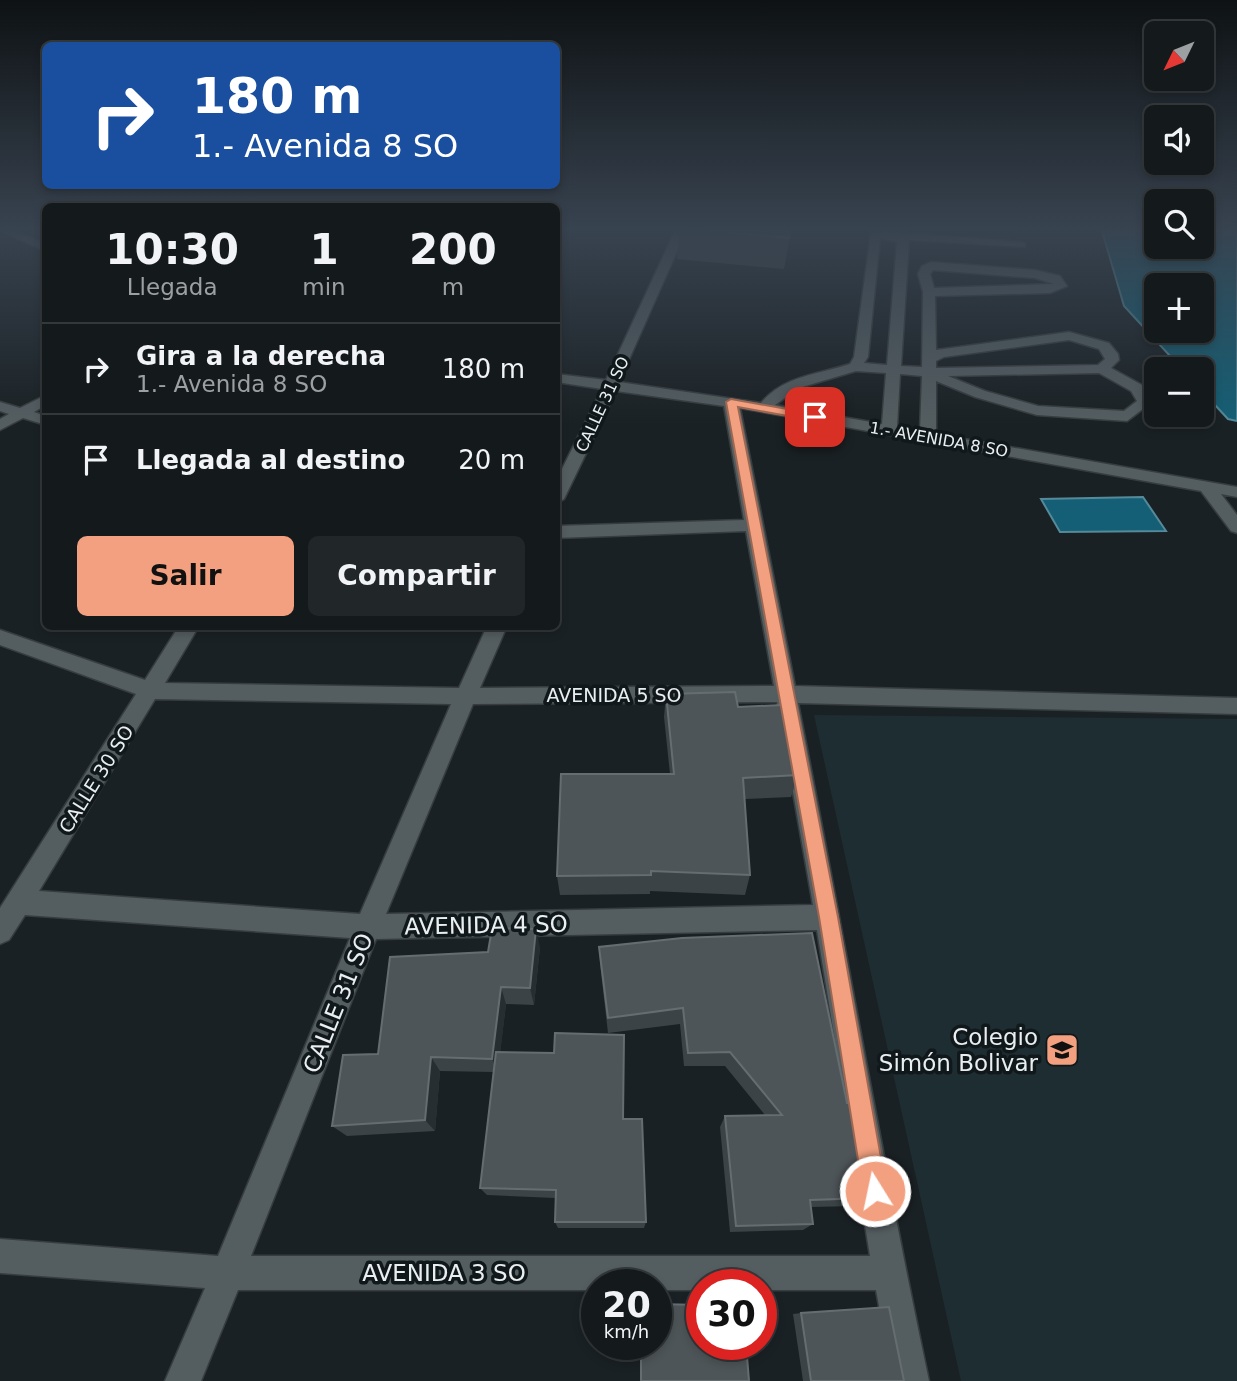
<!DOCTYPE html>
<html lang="es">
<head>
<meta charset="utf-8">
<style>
	body { margin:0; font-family:"DejaVu Sans",sans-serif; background:#212628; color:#f1f3f6; height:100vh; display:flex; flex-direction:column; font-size:26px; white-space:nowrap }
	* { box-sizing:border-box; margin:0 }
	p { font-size:23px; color:#9da0a3 }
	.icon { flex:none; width:38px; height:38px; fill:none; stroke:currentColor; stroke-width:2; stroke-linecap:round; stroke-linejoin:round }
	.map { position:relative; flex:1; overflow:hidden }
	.drawer { position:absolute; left:42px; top:203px; width:518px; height:427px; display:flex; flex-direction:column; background:#14191b; border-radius:10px; box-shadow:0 4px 10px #0003,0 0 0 2px #33383a }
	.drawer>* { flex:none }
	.top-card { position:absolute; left:42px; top:42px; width:518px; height:147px; border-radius:10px; box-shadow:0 4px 10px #0003,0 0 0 2px #33383a; background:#1a4fa0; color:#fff; overflow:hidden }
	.needle { width:46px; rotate:227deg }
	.controls { position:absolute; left:1144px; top:21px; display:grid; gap:14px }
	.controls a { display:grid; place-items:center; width:70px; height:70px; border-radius:10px; background:#14191b; box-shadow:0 4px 10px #0003,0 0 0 2px #33383a; font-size:35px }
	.speed { position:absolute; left:581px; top:1269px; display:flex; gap:14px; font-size:35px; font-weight:700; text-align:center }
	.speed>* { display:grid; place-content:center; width:91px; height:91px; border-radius:50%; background:#14191b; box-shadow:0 4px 10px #0003,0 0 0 2px #33383a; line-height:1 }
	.speed small { font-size:18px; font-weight:400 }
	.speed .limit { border:10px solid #d22; background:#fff; color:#111 }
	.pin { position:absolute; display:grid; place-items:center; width:60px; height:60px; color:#fff; margin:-30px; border-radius:14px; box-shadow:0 4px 10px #0006 }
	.me { position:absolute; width:77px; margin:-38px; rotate:350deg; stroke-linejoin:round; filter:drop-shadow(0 0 5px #0008) }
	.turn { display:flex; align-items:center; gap:24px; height:147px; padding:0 35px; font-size:32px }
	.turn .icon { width:91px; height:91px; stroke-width:2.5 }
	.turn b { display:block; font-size:49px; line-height:60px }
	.eta { display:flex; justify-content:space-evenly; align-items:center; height:119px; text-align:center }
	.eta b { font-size:42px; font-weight:700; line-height:49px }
	.cta { display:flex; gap:14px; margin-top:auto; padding:14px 35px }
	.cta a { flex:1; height:80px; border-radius:10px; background:#f2a07f; color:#111; font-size:28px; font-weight:700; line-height:80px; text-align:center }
	.cta a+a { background:#212628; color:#f1f3f6 }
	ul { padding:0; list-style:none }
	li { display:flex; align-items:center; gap:21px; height:91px; padding:0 35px; border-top:2px solid #33383a }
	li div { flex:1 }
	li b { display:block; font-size:26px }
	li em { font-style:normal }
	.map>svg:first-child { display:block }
</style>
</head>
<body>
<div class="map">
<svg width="1237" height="1381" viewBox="0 0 1237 1381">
	<rect width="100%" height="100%" fill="#1a2124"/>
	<!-- built -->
	<polygon fill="#1e2d32" points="814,715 1237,719 1237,1381 961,1381"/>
	<!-- water -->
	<g fill="#145f75" stroke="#548a9a" stroke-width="2" fill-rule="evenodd">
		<path d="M 1102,231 L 1157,231 L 1157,247 L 1202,247 L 1202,231 L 1237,231 L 1237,421 L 1228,419 L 1202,391 L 1202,369 L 1182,369 L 1124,306 ZM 1157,285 L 1202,285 L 1202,331 L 1157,331 Z"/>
		<polygon points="1143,497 1166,531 1060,532 1041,499"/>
	</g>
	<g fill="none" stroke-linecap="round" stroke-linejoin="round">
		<defs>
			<g id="minor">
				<polygon points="0,231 14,231 46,244 46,251"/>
				<path d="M 675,231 L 686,231 L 619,382 L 761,403 C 783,376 819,374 850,364 L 854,357 L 871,233 L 892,232 L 1021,242 L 1025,243 L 1025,247 L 909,240 L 901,366 L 922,367 L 923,292 L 918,274 L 922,266 L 931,262 L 1035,270 L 1060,276 L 1067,286 L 1050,293 L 935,296 L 936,350 L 1069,332 L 1109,343 L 1118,354 L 1119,360 L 1111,368 L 1142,385 L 1152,402 L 1127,421 L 1037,415 L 975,397 L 936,381 L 936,434 L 1237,487 L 1237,497 L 1221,494 L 1237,515 L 1237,533 L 1231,531 L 1201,491 L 740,408 L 795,686 L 1237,698 L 1237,714 L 798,703 C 843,928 881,1156 929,1381 L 893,1381 L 876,1290 L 761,1290 L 761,1284 L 702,1284 L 702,1290 L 656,1290 L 656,1284 L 597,1284 L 597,1290 L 238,1290 L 201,1381 L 165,1381 L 205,1288 L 0,1273 L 0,1239 L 218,1256 L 350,938 L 25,915 L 9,940 L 0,944 L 0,908 L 136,694 L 0,645 L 0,630 L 145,680 L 179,626 L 199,626 L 165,683 L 459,688 L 487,626 L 507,626 L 480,688 L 774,686 L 746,531 L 556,538 L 556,526 L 744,520 L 724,406 L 616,391 L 564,499 L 556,504 L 556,481 L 602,389 L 556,382 L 556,374 L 606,380 ZM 880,238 L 897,242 L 887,365 L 864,363 L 868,357 ZM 933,270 L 1035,278 L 1054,284 L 934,288 L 930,274 ZM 1069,340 L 1099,349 L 1105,359 L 1098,365 L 936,368 L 936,361 L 944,357 ZM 856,371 L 886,373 L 882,424 L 775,405 L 799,388 ZM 1099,373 L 1131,391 L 1137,401 L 1124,411 L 1038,406 L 985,391 L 948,376 ZM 900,374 L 922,376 L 920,431 L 897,427 ZM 155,699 L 451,704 L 360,914 L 39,891 ZM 777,702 L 813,905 L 386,914 L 473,704 ZM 817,930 L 870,1256 L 251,1256 L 376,939 Z"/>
				<polygon points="46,395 46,405 34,412 46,416 46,425 23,418 0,430 0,419 9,414 0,411 0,402 20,408"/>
			</g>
		</defs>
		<!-- minor casing -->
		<use href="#minor" stroke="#373d3f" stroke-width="3"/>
		<!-- minor -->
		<use href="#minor" fill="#545d60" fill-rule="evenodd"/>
	</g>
	<!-- wall -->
	<g fill="#3b4346">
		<polygon points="679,231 791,231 784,269 677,259"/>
		<polygon points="666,694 738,707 798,775 791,797 745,799 750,875 745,895 650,891 650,894 560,895 557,876 670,774 664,717"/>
		<polygon points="540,947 534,1005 506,1004 500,1052 623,1119 646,1222 644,1228 558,1228 555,1222 555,1198 487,1195 480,1188 493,1072 440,1071 435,1131 347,1136 332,1126 378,1054"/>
		<polygon points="599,947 847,1103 869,1198 856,1206 811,1207 813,1224 803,1230 730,1232 720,1127 725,1116 765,1115 725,1066 684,1066 680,1024 608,1033 600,964"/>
		<polygon points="801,1313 904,1381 803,1381 793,1314"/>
		<polygon points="640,1344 656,1344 749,1381 640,1381"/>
	</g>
	<!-- shaded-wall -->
	<g fill="#262e31">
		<polygon points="536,929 540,947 534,1005 530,988"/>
		<polygon points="501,987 506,1004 498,1072 492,1059"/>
		<polygon points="431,1057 440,1071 435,1131 425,1120"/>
	</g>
	<!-- building -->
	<g fill="#4e5558" stroke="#666d70" stroke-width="2">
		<polygon points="710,231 790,231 789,238"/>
		<polygon points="735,692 738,707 782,705 798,775 743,778 750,875 651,871 651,875 557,876 561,774 674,774 666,694"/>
		<polygon points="492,928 536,929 530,988 501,987 492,1059 431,1057 425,1120 332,1126 343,1055 378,1054 390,957 488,952"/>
		<polygon points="812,933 847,1103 851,1103 869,1198 810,1200 813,1224 736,1226 725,1116 782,1115 730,1052 688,1053 683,1008 608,1018 599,947 682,938"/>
		<polygon points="555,1033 624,1035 623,1119 642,1119 646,1222 555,1222 556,1190 480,1188 496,1052 554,1053"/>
		<polygon points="656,1304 702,1305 702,1344 746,1344 749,1381 641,1381 641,1344 656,1344"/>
		<polygon points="889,1307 904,1381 811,1381 801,1313"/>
	</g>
	<!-- sky -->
	<linearGradient id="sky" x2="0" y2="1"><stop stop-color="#0e1214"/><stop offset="0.54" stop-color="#384350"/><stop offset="1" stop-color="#384350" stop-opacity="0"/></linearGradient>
	<rect width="1237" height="424" fill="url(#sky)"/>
	<!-- route -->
	<polygon fill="#f2a07f" stroke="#9d6853" stroke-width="2" points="731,399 815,414 820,417 815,421 738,407 838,917 887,1191 884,1199 875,1203 867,1199 863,1191 819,917 726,402"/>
	<!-- icons -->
	<defs>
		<symbol id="school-square" viewBox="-11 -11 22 22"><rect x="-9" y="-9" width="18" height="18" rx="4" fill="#f2a07f" stroke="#11181b"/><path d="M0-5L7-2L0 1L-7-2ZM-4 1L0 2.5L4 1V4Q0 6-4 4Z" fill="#111"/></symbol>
	</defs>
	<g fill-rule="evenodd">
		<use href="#school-square" x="1043" y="1031" width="38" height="38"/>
	</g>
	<g text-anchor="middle" stroke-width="7" stroke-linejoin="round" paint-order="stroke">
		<!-- far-street labels -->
		<g font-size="16" fill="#e9eef0" stroke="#11181b">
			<text transform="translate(602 404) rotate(-65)" y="6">CALLE 31 SO</text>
			<text transform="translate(939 439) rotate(10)" y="6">1.- AVENIDA 8 SO</text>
		</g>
		<!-- street labels -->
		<g font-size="19" fill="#e9eef0" stroke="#11181b">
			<text x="614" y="702">AVENIDA 5 SO</text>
			<text transform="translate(96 779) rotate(-58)" y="7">CALLE 30 SO</text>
		</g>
		<!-- near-street labels -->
		<g font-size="23" fill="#e9eef0" stroke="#11181b">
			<text transform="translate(486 925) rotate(-1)" y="8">AVENIDA 4 SO</text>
			<text transform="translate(338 1003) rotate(-68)" y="8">CALLE 31 SO</text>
			<text x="444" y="1281">AVENIDA 3 SO</text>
		</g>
		<!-- near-poi labels -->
		<g font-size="23" fill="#e9eef0" stroke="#11181b" text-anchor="end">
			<text x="1038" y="1045">Colegio<tspan x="1038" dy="26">Simón Bolivar</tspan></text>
		</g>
	</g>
</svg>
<div class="controls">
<a><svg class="needle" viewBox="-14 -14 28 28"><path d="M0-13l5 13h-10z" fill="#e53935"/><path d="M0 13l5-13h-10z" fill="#9da0a3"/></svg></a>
<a><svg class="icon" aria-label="sound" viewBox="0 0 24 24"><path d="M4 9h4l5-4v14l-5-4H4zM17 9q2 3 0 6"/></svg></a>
<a><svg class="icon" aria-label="search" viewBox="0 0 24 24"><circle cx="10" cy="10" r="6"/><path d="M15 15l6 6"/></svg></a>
<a>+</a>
<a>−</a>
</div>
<div class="speed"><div>20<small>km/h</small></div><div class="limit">30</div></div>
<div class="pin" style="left:815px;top:417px;background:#d93025"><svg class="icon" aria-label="arrive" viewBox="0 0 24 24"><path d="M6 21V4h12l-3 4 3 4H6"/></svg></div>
<svg class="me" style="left:875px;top:1191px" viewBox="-20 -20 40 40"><circle r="17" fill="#f2a07f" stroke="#fff" stroke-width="3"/><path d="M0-11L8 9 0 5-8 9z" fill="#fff"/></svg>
<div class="top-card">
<div class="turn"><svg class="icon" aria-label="right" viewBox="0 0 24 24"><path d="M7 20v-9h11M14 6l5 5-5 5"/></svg><div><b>180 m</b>1.- Avenida 8 SO</div></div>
</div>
<section class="drawer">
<div class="eta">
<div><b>10:30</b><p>Llegada</p></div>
<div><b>1</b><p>min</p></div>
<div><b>200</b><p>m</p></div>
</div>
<ul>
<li><svg class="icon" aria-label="right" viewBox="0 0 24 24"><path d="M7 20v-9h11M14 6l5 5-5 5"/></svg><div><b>Gira a la derecha</b><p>1.- Avenida 8 SO</p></div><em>180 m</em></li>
<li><svg class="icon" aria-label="arrive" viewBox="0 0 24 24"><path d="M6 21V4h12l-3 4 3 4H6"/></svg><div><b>Llegada al destino</b></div><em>20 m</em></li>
</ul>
<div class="cta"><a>Salir</a><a>Compartir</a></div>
</section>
</div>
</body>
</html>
